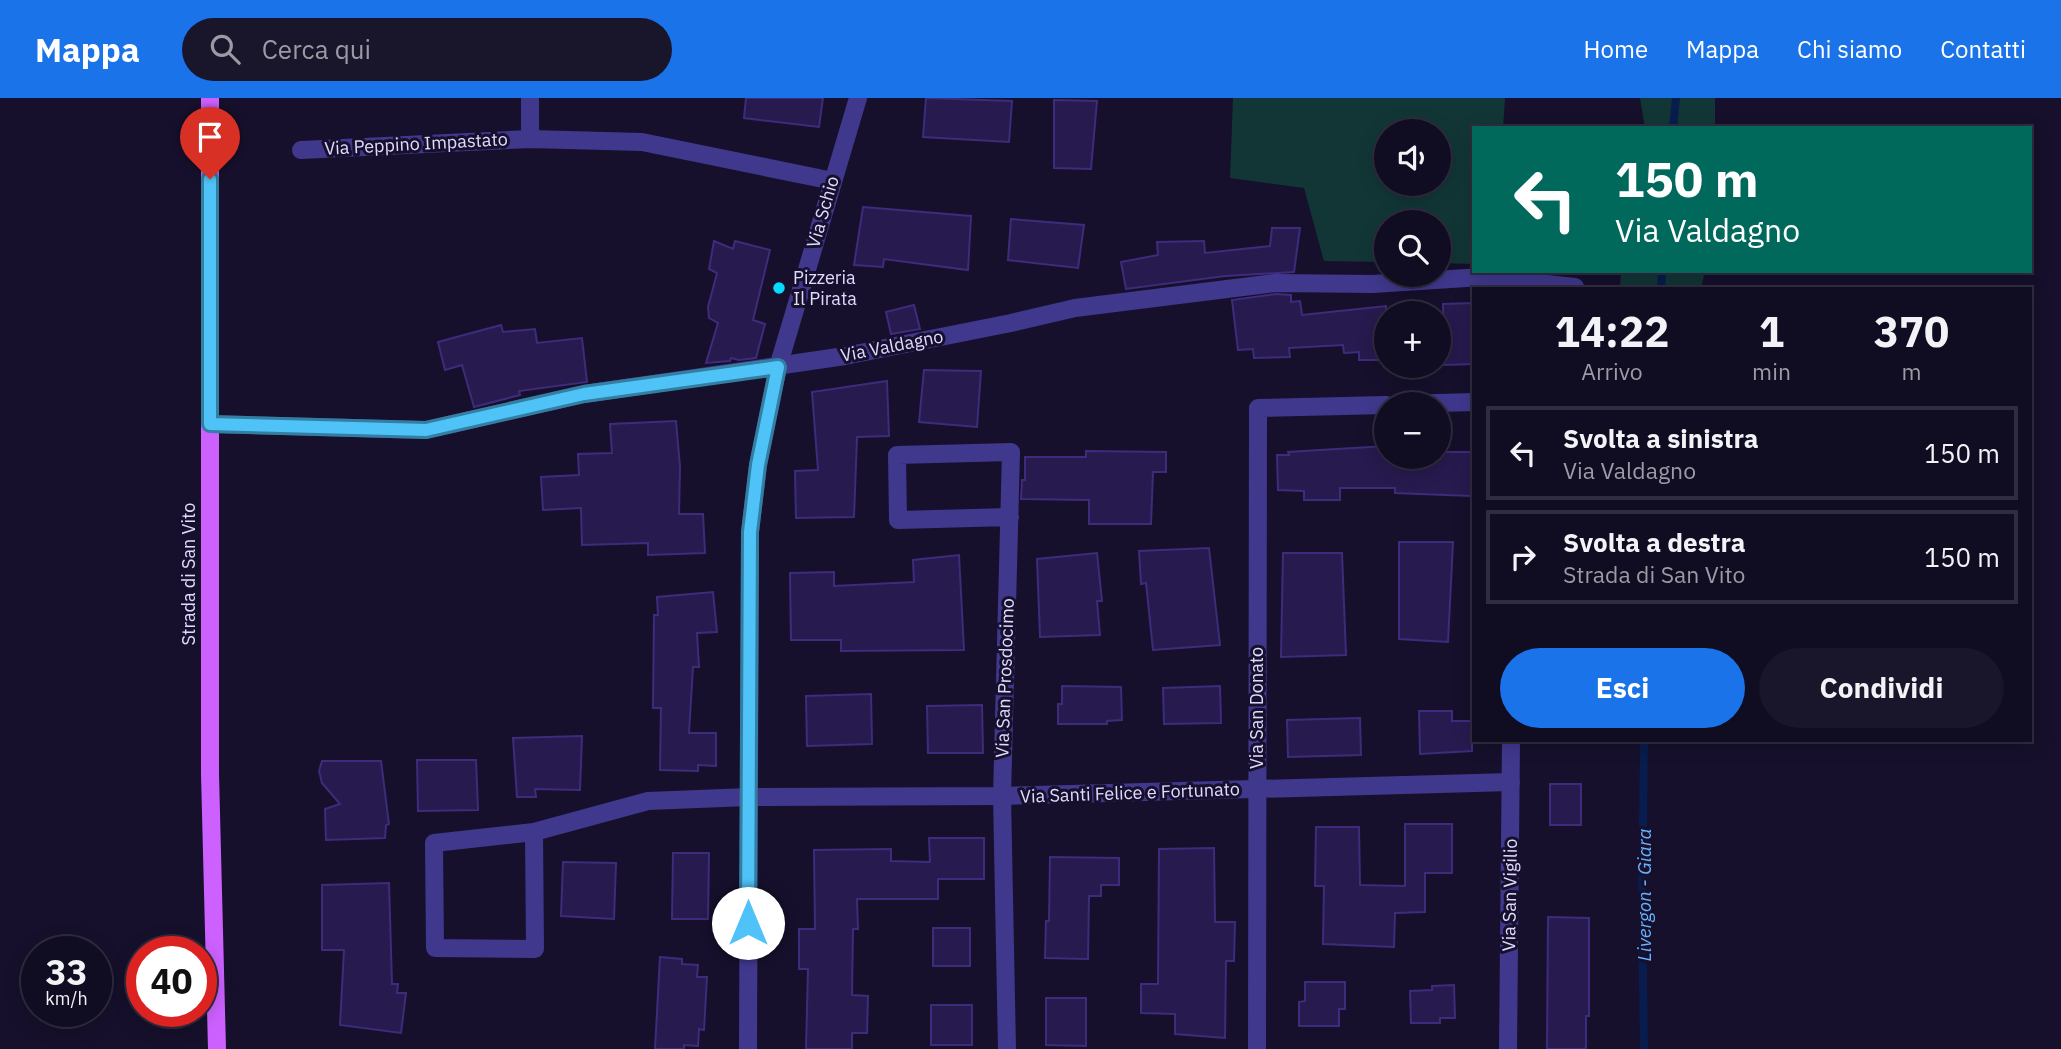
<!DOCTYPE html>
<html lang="it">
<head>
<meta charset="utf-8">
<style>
	body { margin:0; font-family:"IBM Plex Sans",sans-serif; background:#19152a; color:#f1f3f6; height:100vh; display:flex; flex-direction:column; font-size:26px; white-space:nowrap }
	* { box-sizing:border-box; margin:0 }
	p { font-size:23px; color:#9c9ba5 }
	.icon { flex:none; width:38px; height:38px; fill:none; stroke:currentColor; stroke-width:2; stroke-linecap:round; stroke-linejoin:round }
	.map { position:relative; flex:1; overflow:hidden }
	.sheet { position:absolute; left:1472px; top:189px; width:560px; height:455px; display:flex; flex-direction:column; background:#100c21; border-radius:0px; box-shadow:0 4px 18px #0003,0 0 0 2px #302c3f }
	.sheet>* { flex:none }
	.guide { position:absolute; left:1472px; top:28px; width:560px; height:147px; border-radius:0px; box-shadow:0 4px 18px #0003,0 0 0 2px #302c3f; background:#00695c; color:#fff; overflow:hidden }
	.tools { position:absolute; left:1374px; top:21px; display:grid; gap:14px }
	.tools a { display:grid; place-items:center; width:77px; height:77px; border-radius:50%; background:#100c21; box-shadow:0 4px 18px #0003,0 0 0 2px #302c3f; font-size:35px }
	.speed { position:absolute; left:21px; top:838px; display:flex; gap:14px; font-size:35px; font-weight:700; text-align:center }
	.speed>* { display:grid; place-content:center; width:91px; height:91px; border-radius:50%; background:#100c21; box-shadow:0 4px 18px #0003,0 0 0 2px #302c3f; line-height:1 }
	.speed small { font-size:18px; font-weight:400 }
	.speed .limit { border:10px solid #d22; background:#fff; color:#111 }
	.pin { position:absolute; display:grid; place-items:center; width:60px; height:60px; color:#fff; margin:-72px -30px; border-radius:50% 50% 50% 0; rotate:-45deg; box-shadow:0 0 7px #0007 }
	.pin .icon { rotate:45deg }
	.me { position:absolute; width:77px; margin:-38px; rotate:0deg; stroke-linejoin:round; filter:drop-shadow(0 0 5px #0008) }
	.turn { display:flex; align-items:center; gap:24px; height:147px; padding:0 28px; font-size:32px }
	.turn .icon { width:91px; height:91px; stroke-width:2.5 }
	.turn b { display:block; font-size:49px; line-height:60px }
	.eta { display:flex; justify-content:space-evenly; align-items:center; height:119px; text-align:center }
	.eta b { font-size:42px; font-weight:700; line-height:49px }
	.button { display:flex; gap:14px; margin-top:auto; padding:14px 28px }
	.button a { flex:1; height:80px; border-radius:42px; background:#1a73e8; color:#fff; font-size:28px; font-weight:700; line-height:80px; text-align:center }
	.button a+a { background:#19152a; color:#f1f3f6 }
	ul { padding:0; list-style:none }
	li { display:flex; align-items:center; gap:21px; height:94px; margin:0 14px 10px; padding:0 14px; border:4px solid #302c3f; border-radius:0px }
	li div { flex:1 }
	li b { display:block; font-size:26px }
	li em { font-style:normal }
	header { display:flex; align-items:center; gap:42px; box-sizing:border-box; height:98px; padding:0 35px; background:#1a73e8; color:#fff }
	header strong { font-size:33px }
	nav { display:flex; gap:38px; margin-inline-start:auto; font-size:24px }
	.search { width:490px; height:63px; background:#19152a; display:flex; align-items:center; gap:18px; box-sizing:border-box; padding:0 24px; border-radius:38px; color:#9c9ba5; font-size:26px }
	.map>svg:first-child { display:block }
</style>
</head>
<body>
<header>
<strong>Mappa</strong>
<div class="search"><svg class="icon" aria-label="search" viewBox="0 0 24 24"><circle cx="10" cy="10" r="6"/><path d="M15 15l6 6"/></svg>Cerca qui</div>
<nav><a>Home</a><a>Mappa</a><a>Chi siamo</a><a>Contatti</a></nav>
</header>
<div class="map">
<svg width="2061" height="951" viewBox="0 0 2061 951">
	<rect width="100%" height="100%" fill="#16102c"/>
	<!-- green -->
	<g fill="#123636" fill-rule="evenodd">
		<path d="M 1233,0 L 1505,0 L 1503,30 L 1474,30 L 1473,166 L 1439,165 L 1438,124 L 1386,124 L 1386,164 L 1324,163 L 1304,90 L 1230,80 ZM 1386,33 L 1438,33 L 1438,86 L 1386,86 Z"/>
		<polygon points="1640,0 1715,0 1715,30 1645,30"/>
		<polygon points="1621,173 1705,173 1701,191 1620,189"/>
	</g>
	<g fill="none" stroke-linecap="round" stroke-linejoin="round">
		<!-- stream -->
		<g stroke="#081d4d" stroke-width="8">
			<polyline points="1673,30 1676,0"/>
			<polyline points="1661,191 1662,173"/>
			<polyline points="1644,951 1642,811 1644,642"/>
		</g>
	</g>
	<!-- building -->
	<g fill="#271a4e" stroke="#3f2b7b" stroke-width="2">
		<polygon points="746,0 823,0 819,29 744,20"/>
		<polygon points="926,0 1012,3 1009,44 923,39"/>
		<polygon points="1054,2 1097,3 1091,71 1054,70"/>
		<polygon points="863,109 971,118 968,172 884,161 883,169 854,167"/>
		<polygon points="1011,121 1084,127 1078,170 1008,162"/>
		<polygon points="1272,130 1300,130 1294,174 1225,178 1126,191 1121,164 1158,157 1157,144 1204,143 1205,155 1270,148"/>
		<polygon points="714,143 733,151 735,143 770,152 753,222 765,226 756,260 739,262 731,260 730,263 706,265 718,225 709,220 708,209 717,175 709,171"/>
		<polygon points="1276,196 1291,197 1291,204 1300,203 1302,217 1386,208 1386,262 1359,262 1359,254 1344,255 1343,247 1289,250 1290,259 1254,260 1253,251 1238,252 1232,202"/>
		<polygon points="1474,205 1474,266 1444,267 1443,206"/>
		<polygon points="914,207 920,231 891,236 886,214"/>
		<polygon points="501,227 503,234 535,231 537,245 582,240 587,284 519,293 520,297 474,309 462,267 445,272 438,244"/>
		<polygon points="924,272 981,273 977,329 919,324"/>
		<polygon points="887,283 889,338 857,339 854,419 796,420 795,373 818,372 812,294"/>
		<polygon points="676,323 680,369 679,416 703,416 705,455 648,457 648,445 582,447 581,410 543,412 541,379 579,377 578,356 612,355 610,326"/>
		<polygon points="1386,348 1386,359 1438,359 1438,354 1471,354 1471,398 1395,395 1395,390 1340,390 1340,402 1304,402 1304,393 1278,392 1277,357 1289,357 1288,354"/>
		<polygon points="1086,353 1166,354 1166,374 1153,374 1151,426 1089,426 1089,402 1021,401 1022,382 1025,382 1025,359 1086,359"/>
		<polygon points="1399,444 1453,444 1448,544 1399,541"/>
		<polygon points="1209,450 1220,547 1153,552 1146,485 1141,486 1139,453"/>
		<polygon points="1097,455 1102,503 1097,503 1100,537 1040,539 1037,461"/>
		<polygon points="1283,455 1342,455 1346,557 1281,559"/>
		<polygon points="959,457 964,552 841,553 841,542 791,542 790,475 834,474 834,488 914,484 913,462"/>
		<polygon points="713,494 717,534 697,535 699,569 693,569 689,635 716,635 716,668 698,667 698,673 660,672 661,610 653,610 654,517 658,517 657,499"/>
		<polygon points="1062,588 1121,589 1122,622 1107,623 1107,626 1058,626 1058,606 1062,606"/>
		<polygon points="1220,588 1221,625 1164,626 1163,590"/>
		<polygon points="871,596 872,646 807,648 806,598"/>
		<polygon points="982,607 983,655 928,655 927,608"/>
		<polygon points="1419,613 1452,613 1452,623 1472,623 1472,653 1420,656"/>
		<polygon points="1360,620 1361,657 1288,659 1287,622"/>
		<polygon points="582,638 580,692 535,691 536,699 517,699 513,640"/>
		<polygon points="417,662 476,662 478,712 418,713"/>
		<polygon points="322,663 381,663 389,726 386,727 385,740 326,742 325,711 340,706 322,685 319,673"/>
		<rect x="1550" y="686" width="31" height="41"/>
		<polygon points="1405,726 1452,726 1452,775 1425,775 1425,814 1395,815 1394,849 1323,846 1324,788 1315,788 1316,729 1359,729 1360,787 1405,788"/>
		<polygon points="929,740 984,740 984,781 938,781 938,801 857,801 858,831 853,831 852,897 868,898 867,935 852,935 852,951 806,951 808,871 799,871 799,831 815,831 814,752 891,751 891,763 930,764"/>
		<polygon points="1214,750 1215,824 1235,824 1234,863 1226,863 1225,940 1175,936 1175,916 1141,915 1141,886 1158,886 1159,751"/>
		<polygon points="673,755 709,755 708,821 672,821"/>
		<polygon points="1050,759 1119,760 1119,787 1101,787 1101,798 1089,798 1088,861 1045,860 1046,823 1049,823"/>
		<polygon points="563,764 616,765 614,821 561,818"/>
		<polygon points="389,785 392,886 398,886 397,895 406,895 401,935 340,927 344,852 322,852 322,787"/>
		<polygon points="1548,819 1589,820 1589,918 1586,918 1586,950 1583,951 1547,951"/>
		<rect x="933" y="830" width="37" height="38"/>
		<polygon points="660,859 682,861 682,866 698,867 697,879 707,879 704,932 699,931 698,948 684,947 684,951 655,951"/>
		<polygon points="1305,884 1345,884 1345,911 1339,911 1339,928 1299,928 1299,904 1305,903"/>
		<polygon points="1454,887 1455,920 1440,920 1440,925 1411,925 1410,893 1432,892 1432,888"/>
		<polygon points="1046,900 1086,900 1086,948 1046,947"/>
		<rect x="931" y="907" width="41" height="40"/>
	</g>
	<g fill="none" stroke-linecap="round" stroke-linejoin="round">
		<!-- minor -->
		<g stroke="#40388d" stroke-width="18">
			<polyline points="530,41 530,0"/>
			<polyline points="301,52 530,41 642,44 833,83"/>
			<polyline points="1403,306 1474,304"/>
			<polyline points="210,326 426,332 584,296 845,258 1011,225 1075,210 1275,185 1373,186 1482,179 1575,189"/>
			<polyline points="534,734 535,851 435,850 434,745 534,734 648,703 748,699 1002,698 1511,684"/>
			<polyline points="748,951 750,434 758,367 778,269 858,0"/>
			<polyline points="1007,951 1002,698 1011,354 897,357 898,422 1010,419"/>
			<polyline points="1257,951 1258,310 1386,307"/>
			<polyline points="1508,951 1511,642"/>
		</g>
		<!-- major -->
		<polyline stroke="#cc61ff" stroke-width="18" points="210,0 210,676 217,951"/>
	</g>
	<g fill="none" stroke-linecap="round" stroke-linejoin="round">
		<defs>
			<polyline id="route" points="210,81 210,326 426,332 584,296 778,269 758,367 750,434 748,825"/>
		</defs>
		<!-- route casing -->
		<use href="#route" stroke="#337fa1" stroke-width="18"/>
		<!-- route -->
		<use href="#route" stroke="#4fc3f7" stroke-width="12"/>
	</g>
	<!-- markers -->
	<circle fill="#06daff" stroke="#16102c" stroke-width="2.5" cx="779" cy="190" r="7"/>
	<g text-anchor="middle" stroke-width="6" stroke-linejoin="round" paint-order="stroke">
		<!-- street labels -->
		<g font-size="18" fill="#e0daff" stroke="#16102c">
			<text transform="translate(416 46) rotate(-3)" y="6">Via Peppino Impastato</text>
			<text transform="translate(823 114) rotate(-74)" y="6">Via Schio</text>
			<text transform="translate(892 248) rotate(-11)" y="6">Via Valdagno</text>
			<text transform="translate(189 476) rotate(-90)" y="6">Strada di San Vito</text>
			<text transform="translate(1005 580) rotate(-88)" y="6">Via San Prosdocimo</text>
			<text transform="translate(1257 610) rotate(-90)" y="6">Via San Donato</text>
			<text transform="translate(1130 695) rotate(-2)" y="6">Via Santi Felice e Fortunato</text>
			<text transform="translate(1510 797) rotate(-89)" y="6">Via San Vigilio</text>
		</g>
		<!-- poi labels -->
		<g font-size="18" fill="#e0daff" stroke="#16102c" text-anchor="start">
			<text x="793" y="186">Pizzeria<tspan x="793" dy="21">Il Pirata</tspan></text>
		</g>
		<!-- water labels -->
		<g font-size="19" font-style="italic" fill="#68b2ff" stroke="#16102c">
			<text transform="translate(1644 797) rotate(-90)" y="7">Livergon - Giara</text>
		</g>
	</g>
</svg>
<div class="tools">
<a><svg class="icon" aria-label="sound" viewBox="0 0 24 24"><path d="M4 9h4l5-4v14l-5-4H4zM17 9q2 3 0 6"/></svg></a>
<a><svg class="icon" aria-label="search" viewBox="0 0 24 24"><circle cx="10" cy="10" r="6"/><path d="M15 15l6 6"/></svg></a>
<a>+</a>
<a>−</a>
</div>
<div class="speed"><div>33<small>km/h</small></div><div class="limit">40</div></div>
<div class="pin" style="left:210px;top:81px;background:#d93025"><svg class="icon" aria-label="arrive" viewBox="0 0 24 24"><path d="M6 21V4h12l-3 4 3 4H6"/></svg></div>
<svg class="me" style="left:748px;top:825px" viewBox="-20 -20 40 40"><circle r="19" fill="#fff"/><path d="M0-13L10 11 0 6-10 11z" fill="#4fc3f7"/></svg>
<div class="guide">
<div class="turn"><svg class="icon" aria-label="left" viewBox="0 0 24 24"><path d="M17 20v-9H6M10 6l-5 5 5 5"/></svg><div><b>150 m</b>Via Valdagno</div></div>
</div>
<section class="sheet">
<div class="eta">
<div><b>14:22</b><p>Arrivo</p></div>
<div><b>1</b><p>min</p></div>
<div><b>370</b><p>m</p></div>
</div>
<ul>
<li><svg class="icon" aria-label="left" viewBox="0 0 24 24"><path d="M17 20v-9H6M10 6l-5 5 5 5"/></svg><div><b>Svolta a sinistra</b><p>Via Valdagno</p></div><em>150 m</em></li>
<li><svg class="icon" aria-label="right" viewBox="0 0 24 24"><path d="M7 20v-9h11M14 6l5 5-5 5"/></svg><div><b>Svolta a destra</b><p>Strada di San Vito</p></div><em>150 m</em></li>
</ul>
<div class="button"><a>Esci</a><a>Condividi</a></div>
</section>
</div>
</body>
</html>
